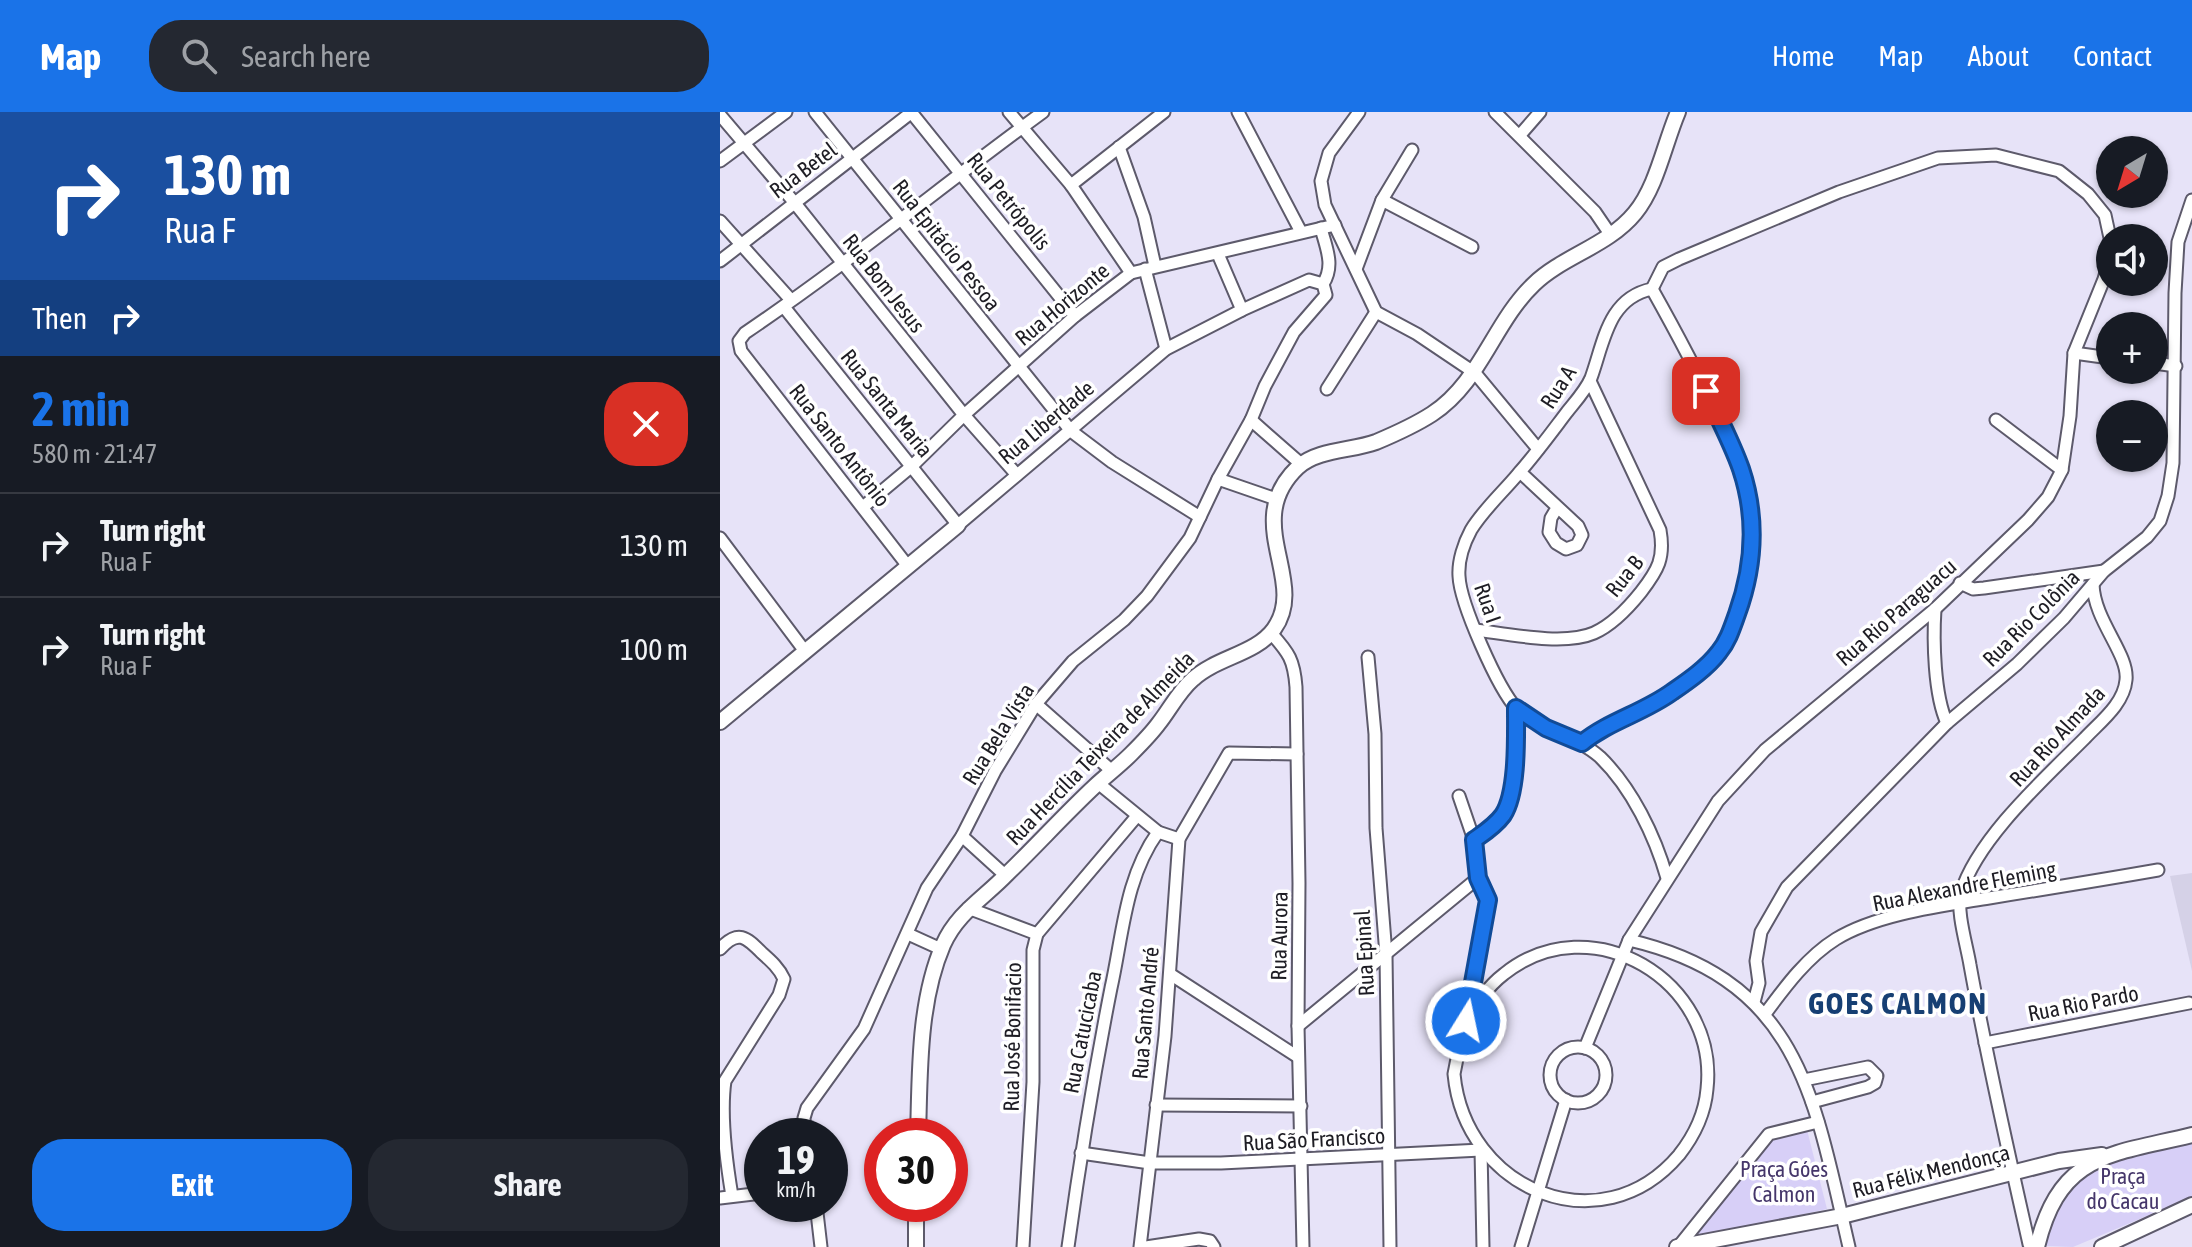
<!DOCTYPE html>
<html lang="en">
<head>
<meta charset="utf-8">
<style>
	body { margin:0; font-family:"Asap Condensed",sans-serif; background:#242831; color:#f1f3f6; height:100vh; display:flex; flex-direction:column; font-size:30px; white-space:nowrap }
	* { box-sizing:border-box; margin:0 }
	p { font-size:26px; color:#9ea1a6 }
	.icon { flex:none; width:44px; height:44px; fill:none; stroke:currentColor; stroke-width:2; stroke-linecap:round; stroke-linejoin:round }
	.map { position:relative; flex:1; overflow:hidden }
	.drawer { display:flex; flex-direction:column; background:#171b24; width:720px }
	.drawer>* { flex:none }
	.banner { background:#1a4fa0; color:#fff; overflow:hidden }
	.needle { width:52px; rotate:218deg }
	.controls { position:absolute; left:1376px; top:24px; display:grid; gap:16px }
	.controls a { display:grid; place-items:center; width:72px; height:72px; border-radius:50%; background:#171b24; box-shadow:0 2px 6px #0004; font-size:40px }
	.speed { position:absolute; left:24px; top:1006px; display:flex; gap:16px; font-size:40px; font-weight:700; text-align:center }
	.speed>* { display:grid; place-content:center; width:104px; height:104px; border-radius:50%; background:#171b24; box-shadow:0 2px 6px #0004; line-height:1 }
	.speed small { font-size:20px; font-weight:400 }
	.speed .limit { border:12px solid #d22; background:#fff; color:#111 }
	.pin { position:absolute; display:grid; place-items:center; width:68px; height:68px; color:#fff; margin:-34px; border-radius:16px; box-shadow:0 4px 12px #0006 }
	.me { position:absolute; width:88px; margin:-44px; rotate:10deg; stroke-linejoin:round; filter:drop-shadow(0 0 6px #0008) }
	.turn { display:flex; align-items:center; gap:28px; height:168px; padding:0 32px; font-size:36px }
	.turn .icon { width:104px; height:104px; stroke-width:2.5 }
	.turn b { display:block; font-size:56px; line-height:68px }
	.then { display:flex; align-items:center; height:76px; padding:0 32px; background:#0003; gap:16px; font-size:30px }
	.round { display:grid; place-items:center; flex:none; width:84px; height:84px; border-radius:32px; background:#242831 }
	.head { display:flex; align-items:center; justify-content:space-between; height:136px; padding:0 32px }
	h1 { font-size:48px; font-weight:700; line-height:60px; color:#1a73e8 }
	.action { display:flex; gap:16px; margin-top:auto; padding:16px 32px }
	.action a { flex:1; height:92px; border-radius:32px; background:#1a73e8; color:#fff; font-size:32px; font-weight:700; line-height:92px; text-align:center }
	.action a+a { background:#242831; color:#f1f3f6 }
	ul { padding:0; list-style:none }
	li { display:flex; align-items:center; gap:24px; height:104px; padding:0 32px; border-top:2px solid #363941 }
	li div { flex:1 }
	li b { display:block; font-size:30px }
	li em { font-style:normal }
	header { display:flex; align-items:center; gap:48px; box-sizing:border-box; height:112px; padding:0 40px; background:#1a73e8; color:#fff }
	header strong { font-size:38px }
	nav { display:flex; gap:44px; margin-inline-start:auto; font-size:28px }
	.search { width:560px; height:72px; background:#242831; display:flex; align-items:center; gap:20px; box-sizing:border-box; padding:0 28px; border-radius:32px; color:#9ea1a6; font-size:30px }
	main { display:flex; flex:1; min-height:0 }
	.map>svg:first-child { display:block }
</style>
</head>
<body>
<header>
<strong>Map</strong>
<div class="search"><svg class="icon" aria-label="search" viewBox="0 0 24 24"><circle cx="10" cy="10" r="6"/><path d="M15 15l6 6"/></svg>Search here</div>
<nav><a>Home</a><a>Map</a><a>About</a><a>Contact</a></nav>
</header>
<main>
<section class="drawer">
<div class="banner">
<div class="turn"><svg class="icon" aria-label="right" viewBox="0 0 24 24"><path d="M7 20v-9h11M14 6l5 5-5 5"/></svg><div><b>130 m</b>Rua F</div></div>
<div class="then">Then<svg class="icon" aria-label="right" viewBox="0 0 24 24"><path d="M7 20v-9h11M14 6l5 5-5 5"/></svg></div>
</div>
<div class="head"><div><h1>2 min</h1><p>580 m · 21:47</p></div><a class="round" style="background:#d93025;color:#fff"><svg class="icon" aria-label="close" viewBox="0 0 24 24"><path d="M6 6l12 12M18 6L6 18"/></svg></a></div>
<ul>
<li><svg class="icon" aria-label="right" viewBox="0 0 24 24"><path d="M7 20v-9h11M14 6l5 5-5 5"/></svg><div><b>Turn right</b><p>Rua F</p></div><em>130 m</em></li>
<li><svg class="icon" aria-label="right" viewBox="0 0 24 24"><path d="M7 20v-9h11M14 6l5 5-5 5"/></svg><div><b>Turn right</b><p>Rua F</p></div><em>100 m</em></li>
</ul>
<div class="action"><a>Exit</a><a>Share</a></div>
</section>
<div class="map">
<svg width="1472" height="1135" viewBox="0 0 1472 1135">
	<rect width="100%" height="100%" fill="#e7e3f8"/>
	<!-- commercial -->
	<polygon fill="#d5d1e7" points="1472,761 1472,859 1450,764"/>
	<!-- green -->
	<g fill="#d7cff7">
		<polygon points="1085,1010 1107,1097 971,1127 1058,1018"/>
		<polygon points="1472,1027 1472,1085 1353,1135 1327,1134 1325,1119 1344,1080 1389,1044"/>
	</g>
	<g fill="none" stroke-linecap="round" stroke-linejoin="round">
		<defs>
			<g id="minor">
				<polyline points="95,0 351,319 392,350 480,405"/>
				<polyline points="191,0 355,204"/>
				<polyline points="289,0 351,73 411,161"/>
				<polyline points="518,0 581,120"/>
				<polyline points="639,0 609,41 601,69 605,93 656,200 697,222 755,261 818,337"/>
				<polyline points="775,0 875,100 890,122"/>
				<polyline points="0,3 74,90 244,303 297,363"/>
				<polyline points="800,23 820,0"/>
				<polyline points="399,35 424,105 435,154"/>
				<polyline points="0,49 66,0"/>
				<polyline points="351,73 444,0"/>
				<polyline points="662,88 752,135"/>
				<polyline points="0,109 71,188"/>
				<path d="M 601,116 C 606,136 615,153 603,172"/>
				<polyline points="498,142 522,198"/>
				<polyline points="0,149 192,0"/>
				<polyline points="425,157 446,237"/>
				<polyline points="636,157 662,88 692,38"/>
				<path d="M 932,177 C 888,186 884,230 871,266 C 866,278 855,290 847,300 C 831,321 815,343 798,362 C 783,380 763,398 751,418 C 744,431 738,449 739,464 C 740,491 778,577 797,597 C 820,620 856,623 880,645 C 912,676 935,724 947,766"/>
				<polyline points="932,177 943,155 959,147 1119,80 1218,46 1276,43 1339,59 1368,82 1385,103 1390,126"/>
				<polyline points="64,195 238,413 446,237 522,198 589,168 603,172 606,183 574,220 545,274 531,308 498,367 470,426 427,484 404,508 353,549 316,592 275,659 242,724 207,776 144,917 87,996 84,1006 85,1024"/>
				<polyline points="1354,241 1390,246"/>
				<polyline points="1434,251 1456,254"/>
				<polyline points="607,277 656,200"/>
				<polyline points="531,308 581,352"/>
				<polyline points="1276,308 1342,358"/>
				<polyline points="800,360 858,414 862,423 857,433 846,437 836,431 829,420 831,406 837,396"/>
				<polyline points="498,367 556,387"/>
				<polyline points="143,395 192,354 244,303 355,204 411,161 615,113"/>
				<polyline points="0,426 84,538"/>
				<path d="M 187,453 L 21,239 L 19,229 L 25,221 C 127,152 223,73 323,0"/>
				<polyline points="1240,471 1253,477 1264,476 1384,459"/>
				<path d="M 1215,497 C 1213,528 1214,583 1227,611"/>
				<path d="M 756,518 C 788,522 844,534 874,521 C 892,513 909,495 921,480 C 938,458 945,446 940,418 L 870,269"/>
				<path d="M 551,521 C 569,541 574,548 576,575 L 579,771 L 578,914 L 583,1135"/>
				<polyline points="648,545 655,622 656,716 666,843 670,1135"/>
				<polyline points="316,592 392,659"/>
				<path d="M 862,631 C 886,612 905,608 931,594 C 954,582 976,563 994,545 C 1008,532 1012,514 1019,497 C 1046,423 1027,370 997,302 C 977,259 955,218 932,177"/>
				<polyline points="378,671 438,720 459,727"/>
				<path d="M 739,684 L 754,728 L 758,766 L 768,788 L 734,962 C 745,1078 881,1135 959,1043 C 974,1024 985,1001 987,977 C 999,869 871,792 784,862 C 767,875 757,891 746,909"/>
				<polyline points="242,724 286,764"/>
				<path d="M 754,728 C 764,721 775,714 782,703 C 798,680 796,625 796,596"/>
				<polyline points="248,796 317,822"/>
				<polyline points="188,822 221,837"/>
				<path d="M 909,828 C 1080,868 1094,985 1129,1135"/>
				<path d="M 0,837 C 18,817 26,825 42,841 C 51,849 59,856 64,867 L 59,883 L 5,969 C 0,1004 6,1048 12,1084"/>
				<polyline points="450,862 578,945"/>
				<polyline points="1034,890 1039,871 1036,849 1041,820 1067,775 1227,611 1297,552 1344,506 1384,459 1427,425 1440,409 1448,384 1453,351 1455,181 1458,130 1472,88"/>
				<path d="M 1045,902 C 1065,875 1087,845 1116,827 C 1157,802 1221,794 1269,786 C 1325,777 1381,768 1438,758"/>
				<polyline points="578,914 758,766"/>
				<polyline points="1265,931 1469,891"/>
				<circle cx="858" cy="963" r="28"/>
				<polyline points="865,936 909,828 998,689 1045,638 1215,497 1308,408 1328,385 1342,358 1350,304 1354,241 1384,167 1390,146"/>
				<polyline points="1084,968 1148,955 1157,964 1155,971 1148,975 1092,990"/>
				<polyline points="436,993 581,994"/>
				<polyline points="761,1038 763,1135"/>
				<polyline points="361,1041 430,1051 501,1051 761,1038"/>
				<polyline points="0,1086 42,1081"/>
				<polyline points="96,1092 101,1135"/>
				<path d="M 1309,1132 C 1288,1039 1267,947 1250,853 C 1247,834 1236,799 1241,781 C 1257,727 1325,666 1365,626 C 1380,610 1404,592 1406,568 C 1409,542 1374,509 1373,472"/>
				<polyline points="959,1134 1049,1022 1098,1010"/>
				<polyline points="303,1135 313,970 313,838 317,822 417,704"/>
				<path d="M 348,1135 C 360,1048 374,962 391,876 C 403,822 405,766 438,720"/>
				<polyline points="420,1135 445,924 459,727 509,641 577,642"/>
				<polyline points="426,1135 479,1127 490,1129 494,1135"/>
				<polyline points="801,1135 846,988"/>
			</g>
			<g id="major">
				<polyline points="0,610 238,413"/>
				<path d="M 198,1024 C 200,962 198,891 223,833 C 237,801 264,786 287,762 C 317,733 345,702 375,674 C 387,663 400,653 411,642 C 421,632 431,622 439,611 C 450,597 459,579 473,567 C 497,545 536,542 554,517 C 589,468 520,410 578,355 C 598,337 632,339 656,330 C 675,322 695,313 712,302 C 761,270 773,211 814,172 C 843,144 888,134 915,101 C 937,74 944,33 958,0"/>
				<polyline points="196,1135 196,1092"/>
				<polyline points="957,1135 1122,1104 1339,1049 1382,1043"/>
				<path d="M 1317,1135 C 1340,1040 1391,1043 1472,1023"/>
				<polyline points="1382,1135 1472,1093"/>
			</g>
		</defs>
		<!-- minor casing -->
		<use href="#minor" stroke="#5d5a6b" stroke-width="15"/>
		<!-- major casing -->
		<use href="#major" stroke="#5d5a6b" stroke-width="18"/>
		<!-- minor -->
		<use href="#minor" stroke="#fff" stroke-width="11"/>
		<!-- major -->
		<use href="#major" stroke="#fff" stroke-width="14"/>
	</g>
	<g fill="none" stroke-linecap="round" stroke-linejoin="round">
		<defs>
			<path id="route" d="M 746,909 L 768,788 L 758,766 L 754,728 C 764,721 775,714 783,703 C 798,680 796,624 796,596 L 826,616 L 862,631 C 889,609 923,601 952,580 C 968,569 987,556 999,540 C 1008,529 1012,516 1017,502 C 1034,455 1037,405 1021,357 C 1012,331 998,305 986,279"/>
		</defs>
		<!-- route casing -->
		<use href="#route" stroke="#114b97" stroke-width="20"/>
		<!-- route -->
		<use href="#route" stroke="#1a73e8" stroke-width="14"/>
	</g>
	<g text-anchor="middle" stroke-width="7" stroke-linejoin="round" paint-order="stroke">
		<!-- street labels -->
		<g font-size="22" fill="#1e1d24" stroke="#fff">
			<text transform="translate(83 58) rotate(-37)" y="8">Rua Betel</text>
			<text transform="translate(289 89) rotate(51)" y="8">Rua Petrópolis</text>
			<text transform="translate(227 133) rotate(52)" y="8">Rua Epitácio Pessoa</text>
			<text transform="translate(164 171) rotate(52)" y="8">Rua Bom Jesus</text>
			<text transform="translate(342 192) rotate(-40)" y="8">Rua Horizonte</text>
			<text transform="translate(838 275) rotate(-57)" y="8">Rua A</text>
			<text transform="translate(167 291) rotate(51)" y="8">Rua Santa Maria</text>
			<text transform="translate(326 310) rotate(-40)" y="8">Rua Liberdade</text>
			<text transform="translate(120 333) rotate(52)" y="8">Rua Santo Antônio</text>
			<text transform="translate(904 464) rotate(-51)" y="8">Rua B</text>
			<text transform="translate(768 491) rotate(71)" y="8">Rua I</text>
			<text transform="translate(1176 500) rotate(-41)" y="8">Rua Rio Paraguacu</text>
			<text transform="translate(1311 506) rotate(-45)" y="8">Rua Rio Colônia</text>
			<text transform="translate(278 622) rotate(-58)" y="8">Rua Bela Vista</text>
			<text transform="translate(1337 624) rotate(-47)" y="8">Rua Rio Almada</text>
			<text transform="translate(380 636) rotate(-46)" y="8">Rua Hercília Teixeira de Almeida</text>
			<text transform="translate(1244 774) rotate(-11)" y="8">Rua Alexandre Fleming</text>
			<text transform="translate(559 824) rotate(-89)" y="8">Rua Aurora</text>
			<text transform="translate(644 841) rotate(-93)" y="8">Rua Epinal</text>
			<text transform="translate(1363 891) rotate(-11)" y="8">Rua Rio Pardo</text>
			<text transform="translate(425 901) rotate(-85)" y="8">Rua Santo André</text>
			<text transform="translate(362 920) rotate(-79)" y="8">Rua Catucicaba</text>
			<text transform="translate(292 925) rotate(-89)" y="8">Rua José Bonifacio</text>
			<text transform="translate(594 1027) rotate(-3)" y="8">Rua São Francisco</text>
			<text transform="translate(1211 1059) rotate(-14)" y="8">Rua Félix Mendonça</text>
		</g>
		<!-- park labels -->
		<g font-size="22" fill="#45366a" stroke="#fff">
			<text x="1064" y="1065">Praça Góes<tspan x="1064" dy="25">Calmon</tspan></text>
			<text x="1403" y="1072">Praça<tspan x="1403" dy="25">do Cacau</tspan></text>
		</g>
		<!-- district labels -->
		<g font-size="30" font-weight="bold" letter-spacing="2" fill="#163f73" stroke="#fff">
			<text x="1178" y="902">GOES CALMON</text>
		</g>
	</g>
</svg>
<div class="controls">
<a><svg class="needle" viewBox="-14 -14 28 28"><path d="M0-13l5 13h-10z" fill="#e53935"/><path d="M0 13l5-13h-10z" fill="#9ea1a6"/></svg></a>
<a><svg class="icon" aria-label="sound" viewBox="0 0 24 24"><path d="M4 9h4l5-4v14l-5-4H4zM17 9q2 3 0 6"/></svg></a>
<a>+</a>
<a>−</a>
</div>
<div class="speed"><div>19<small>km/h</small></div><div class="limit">30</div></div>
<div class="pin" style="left:986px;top:279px;background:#d93025"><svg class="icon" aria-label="arrive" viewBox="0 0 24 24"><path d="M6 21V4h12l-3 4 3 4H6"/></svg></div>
<svg class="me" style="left:746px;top:909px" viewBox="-20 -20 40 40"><circle r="17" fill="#1a73e8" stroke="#fff" stroke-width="3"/><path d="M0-11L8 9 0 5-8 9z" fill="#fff"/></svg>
</div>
</main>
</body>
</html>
